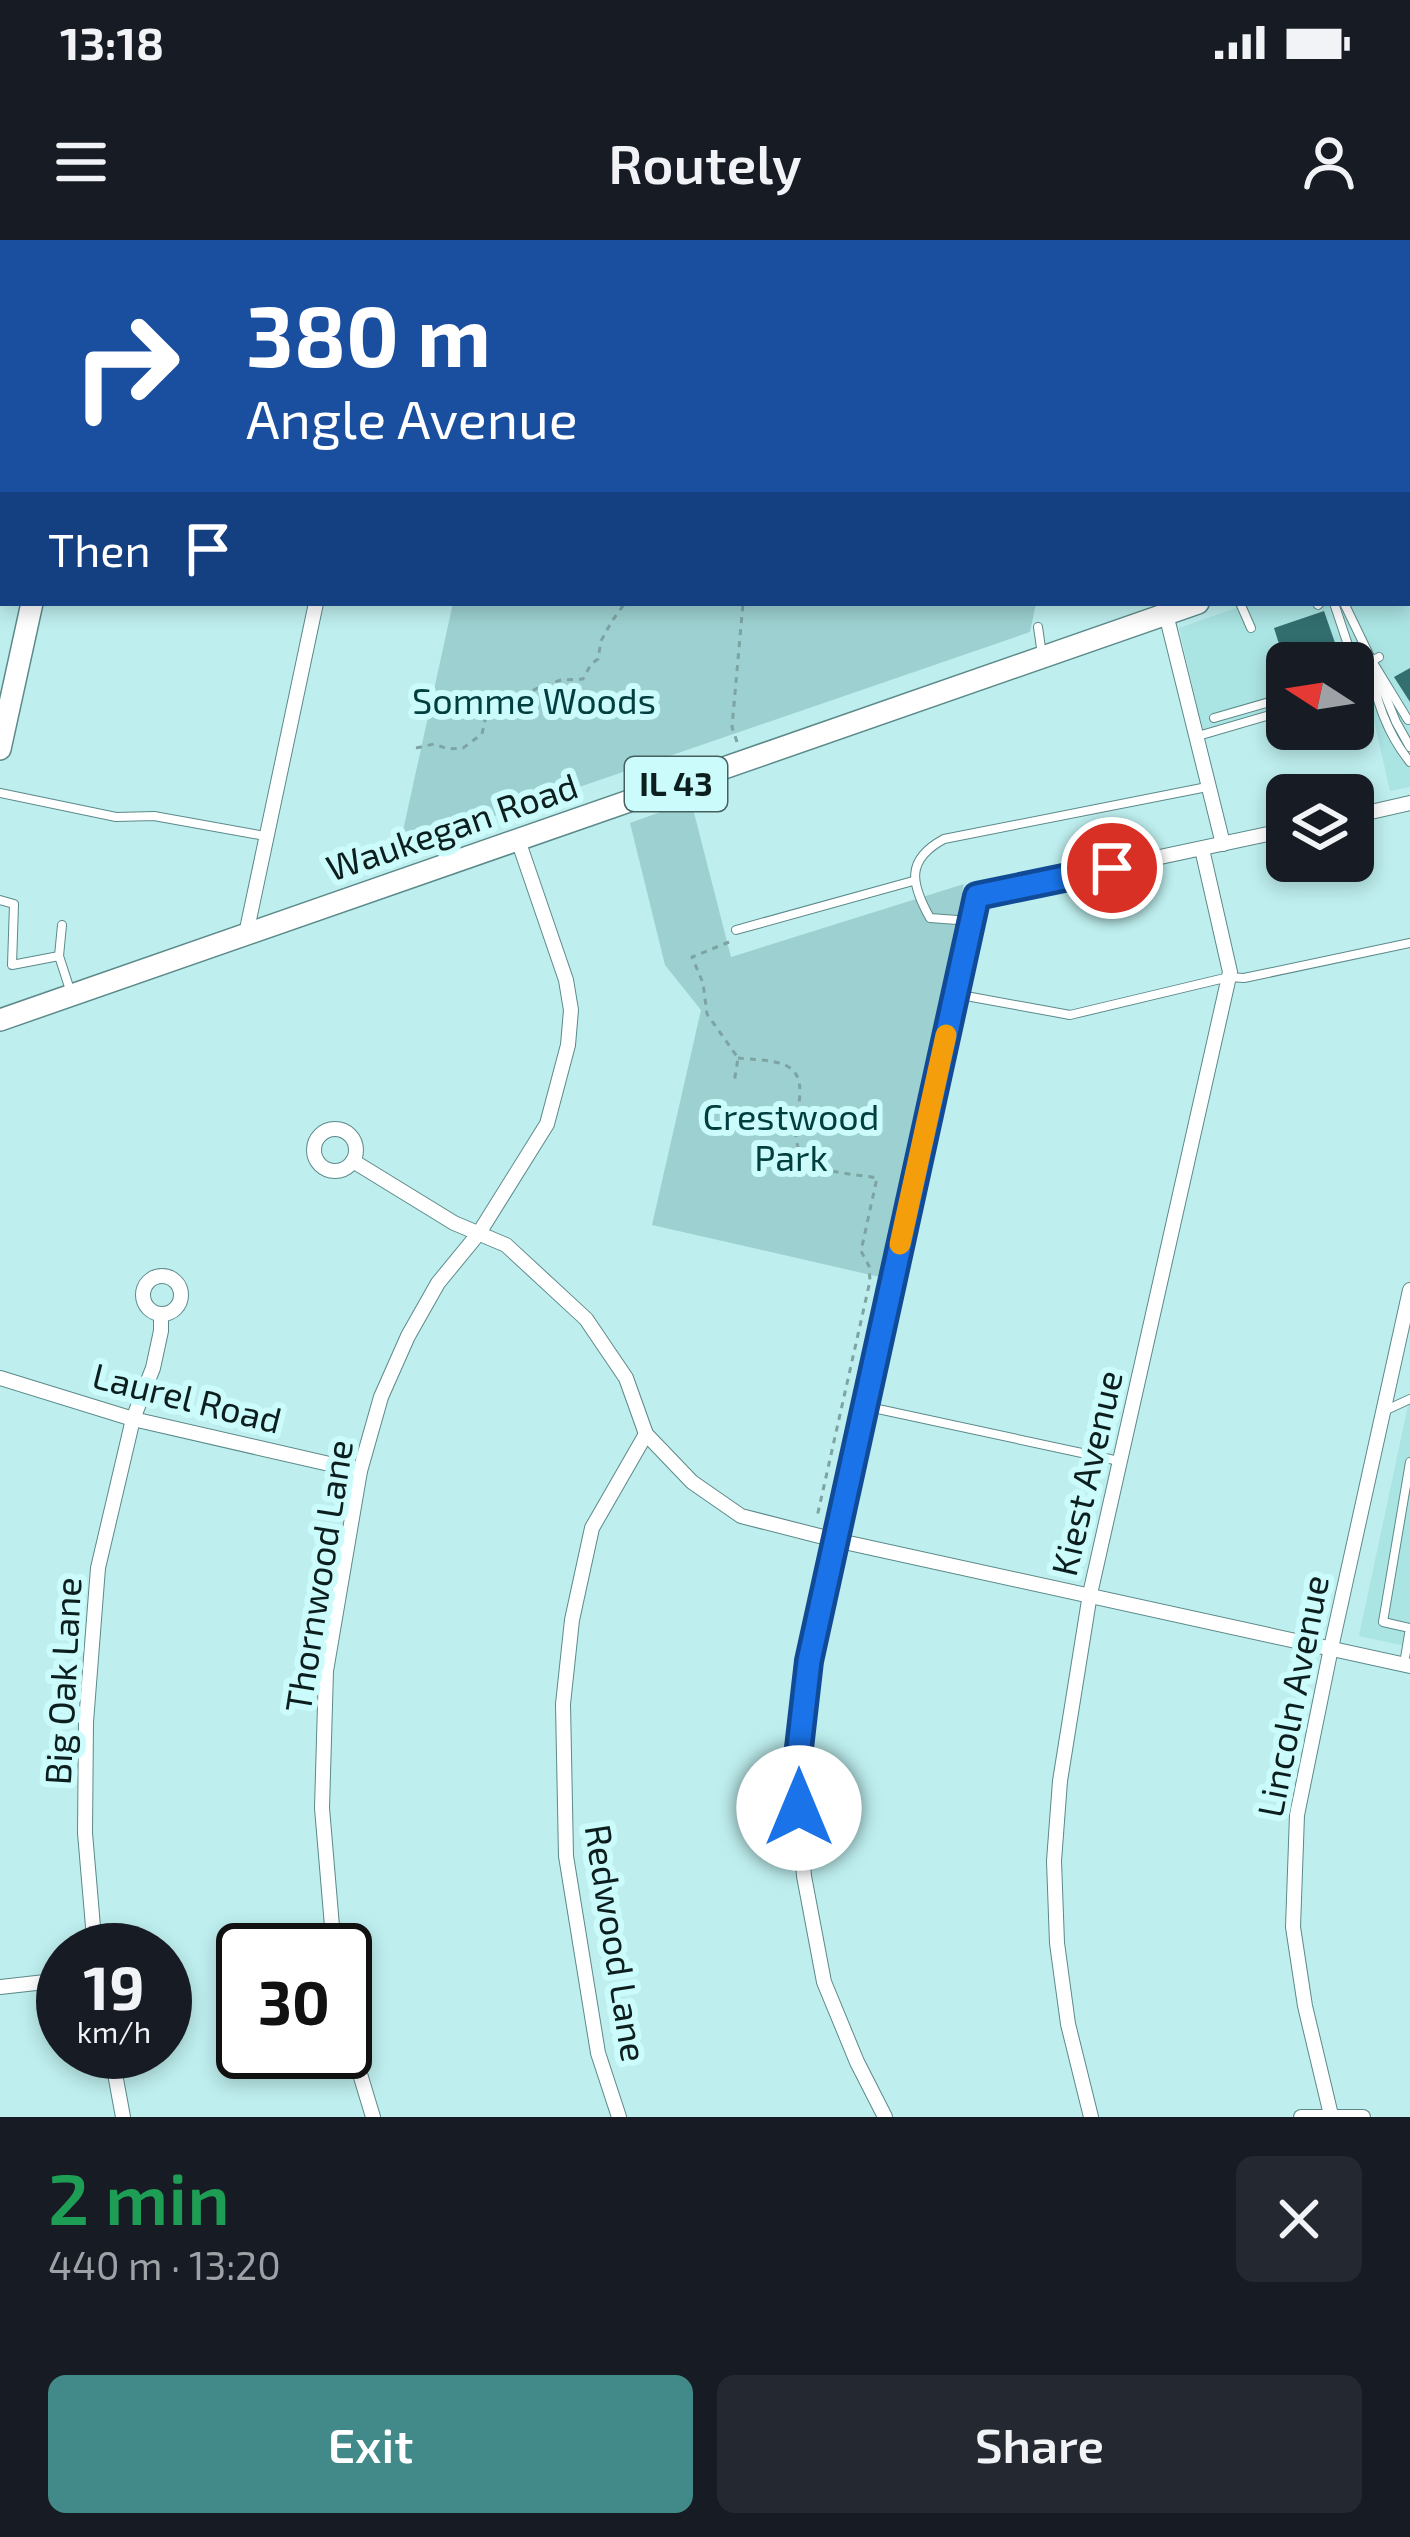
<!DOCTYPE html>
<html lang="en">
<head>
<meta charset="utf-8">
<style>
	body { margin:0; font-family:"Exo 2",sans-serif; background:#242831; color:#f1f3f6; height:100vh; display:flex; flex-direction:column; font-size:45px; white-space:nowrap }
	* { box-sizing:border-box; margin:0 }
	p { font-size:39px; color:#9ea1a6 }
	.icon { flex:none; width:66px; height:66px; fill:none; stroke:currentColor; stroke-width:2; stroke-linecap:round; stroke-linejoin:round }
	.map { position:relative; height:1877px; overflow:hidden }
	.panel { display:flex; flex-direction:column; background:#171b24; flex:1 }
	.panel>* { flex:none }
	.top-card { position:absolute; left:0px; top:0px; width:1410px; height:366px; box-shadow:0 6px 18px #0003; background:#1a4fa0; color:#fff; overflow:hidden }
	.needle { width:78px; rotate:282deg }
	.controls { position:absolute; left:1266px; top:402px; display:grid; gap:24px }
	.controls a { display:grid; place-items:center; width:108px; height:108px; border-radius:18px; background:#171b24; box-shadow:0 6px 18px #0003; font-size:60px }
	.speed { position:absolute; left:36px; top:1683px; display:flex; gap:24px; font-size:60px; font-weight:700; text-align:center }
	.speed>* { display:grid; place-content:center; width:156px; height:156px; border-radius:50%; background:#171b24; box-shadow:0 6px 18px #0003; line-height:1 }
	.speed small { font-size:30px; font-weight:400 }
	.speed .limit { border:6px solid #111; border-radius:18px; background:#fff; color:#111 }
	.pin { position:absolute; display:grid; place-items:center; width:102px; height:102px; color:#fff; margin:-51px; border:6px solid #fff; border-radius:50%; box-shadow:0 3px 12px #0007 }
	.me { position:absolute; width:132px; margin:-66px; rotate:0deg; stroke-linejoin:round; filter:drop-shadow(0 0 9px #0008) }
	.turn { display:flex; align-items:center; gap:42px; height:252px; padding:0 48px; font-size:54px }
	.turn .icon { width:156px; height:156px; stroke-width:2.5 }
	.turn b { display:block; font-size:84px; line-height:102px }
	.then { display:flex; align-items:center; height:114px; padding:0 48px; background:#0003; gap:24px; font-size:45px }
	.round { display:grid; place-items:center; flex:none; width:126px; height:126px; border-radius:18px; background:#242831 }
	.summary { display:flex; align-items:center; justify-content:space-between; height:204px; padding:0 48px }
	h1 { font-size:72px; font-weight:600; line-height:90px; color:#1e9e55 }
	.cta { display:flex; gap:24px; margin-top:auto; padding:24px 48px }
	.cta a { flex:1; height:138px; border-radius:18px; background:#428a8a; color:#fff; font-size:48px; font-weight:600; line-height:138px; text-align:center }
	.cta a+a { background:#242831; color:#f1f3f6 }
	.status { display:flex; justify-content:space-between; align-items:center; height:84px; padding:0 60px; background:#171b24; direction:ltr }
	.status svg { height:33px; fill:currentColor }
	header { display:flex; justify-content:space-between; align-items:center; height:156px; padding:0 48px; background:#171b24; font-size:54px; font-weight:600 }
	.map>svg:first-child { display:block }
</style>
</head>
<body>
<div class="status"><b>13:18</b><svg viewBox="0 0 49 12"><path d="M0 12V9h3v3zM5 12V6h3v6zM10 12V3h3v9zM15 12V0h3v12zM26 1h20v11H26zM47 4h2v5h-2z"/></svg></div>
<header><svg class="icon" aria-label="menu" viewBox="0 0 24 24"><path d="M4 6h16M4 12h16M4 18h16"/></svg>Routely<svg class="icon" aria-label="person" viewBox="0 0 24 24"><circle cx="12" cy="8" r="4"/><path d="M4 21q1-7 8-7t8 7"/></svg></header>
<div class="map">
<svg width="1410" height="1877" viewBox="0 0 1410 1877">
	<rect width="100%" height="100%" fill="#beeeee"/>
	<!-- built -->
	<g fill="#aae4e3">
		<polygon points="1410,307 1410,547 1390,551 1366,445 1353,449 1353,423 1287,423 1287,469 1204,496 1179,388 1250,363 1407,363 1407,308"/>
		<polygon points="1410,1156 1410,1407 1359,1396"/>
	</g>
	<!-- green -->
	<g fill="#9dd1d1">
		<polygon points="0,0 81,0 81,3 3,3 3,352 0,366"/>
		<rect x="532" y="0" width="582" height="3"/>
		<polygon points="453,363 1036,363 1030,392 399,609"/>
		<polygon points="691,561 731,717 964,644 880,1037 652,985 701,770 665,725 630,583"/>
	</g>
	<!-- building -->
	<g fill="#336f6f">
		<polygon points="1324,371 1342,423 1285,423 1274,388"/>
		<polygon points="1410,428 1410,462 1394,437"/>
	</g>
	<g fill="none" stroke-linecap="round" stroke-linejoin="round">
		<defs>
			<g id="lane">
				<polyline points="1240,363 1251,388"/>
				<polyline points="1334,363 1349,408 1350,423"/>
				<polyline points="1344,363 1372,421 1408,480"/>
				<polyline points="1318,365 1320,363"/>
				<polyline points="1038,387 1042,415"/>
				<path d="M 1372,422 C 1372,456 1389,496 1410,522"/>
				<polyline points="1376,433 1396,482 1410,507"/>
				<polyline points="1353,442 1369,434 1372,421 1379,417"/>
				<polyline points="1214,478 1287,457"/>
				<polyline points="1198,496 1287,470"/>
				<polyline points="0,553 116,577 154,576 265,596"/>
				<polyline points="0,660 14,664 12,725 59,716"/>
				<path d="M 971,681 L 930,678 C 911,644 905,620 944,599 L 1207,547"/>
				<polyline points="62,685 59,716 71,753"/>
				<polyline points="736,690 913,641"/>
				<polyline points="955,754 1070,775 1229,737 1244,738 1410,703"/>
				<polyline points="864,1166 1119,1221"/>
				<polyline points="1384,1171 1410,1159"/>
				<polyline points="1404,1424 1410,1388 1383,1382 1410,1222"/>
			</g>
			<g id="street">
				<polyline points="395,3 396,0"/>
				<polyline points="1166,374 1223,604"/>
				<polyline points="1353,576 1410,563"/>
				<polyline points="246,694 316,363"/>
				<circle cx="335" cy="910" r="21"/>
				<polyline points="353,921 454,983 506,1005 586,1079 626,1138 646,1194 692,1242 741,1276 835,1300 1410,1426"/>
				<circle cx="162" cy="1055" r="19"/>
				<polyline points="0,1138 133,1179 360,1231"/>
				<polyline points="95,1710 85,1593 86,1482 98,1328 133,1179 153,1128 161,1091 161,1074"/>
				<polyline points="334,1710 322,1568 326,1431 360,1231 381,1157 408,1096 438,1043 479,993 547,884 568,805 571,770 566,740 518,600"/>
				<polyline points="0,1747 63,1740"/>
				<polyline points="345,1765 357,1824 373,1877"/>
				<polyline points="111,1812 123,1877"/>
				<polyline points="1331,1875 1305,1766 1293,1687 1297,1575 1331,1408 1410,1050"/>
				<polyline points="619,1877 598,1813 566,1616 563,1464 572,1380 592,1288 646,1194"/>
				<polyline points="885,1877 857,1822 824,1742 804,1636 796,1534 809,1421 977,656 1287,590"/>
				<polyline points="1091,1877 1068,1784 1057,1703 1054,1621 1060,1541 1090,1354 1230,732 1202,609"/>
				<polyline points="1301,1877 1363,1877"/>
			</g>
			<g id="primary">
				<polyline points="111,3 112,0"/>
				<polyline points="1407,290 1410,289"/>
				<polyline points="0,509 32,363"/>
				<polyline points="0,780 1198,363"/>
			</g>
		</defs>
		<!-- lane casing -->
		<use href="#lane" stroke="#5c8989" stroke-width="10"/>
		<!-- street casing -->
		<use href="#street" stroke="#5c8989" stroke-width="16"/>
		<!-- primary casing -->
		<use href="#primary" stroke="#5c8989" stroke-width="24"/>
		<!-- path -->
		<g stroke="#7ea3a3" stroke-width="3" stroke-dasharray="6 6" stroke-linecap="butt">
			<polyline points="59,3 60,0"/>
			<polyline points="733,3 736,0"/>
			<polyline points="1023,3 1026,0"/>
			<polyline points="0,198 3,195"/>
			<polyline points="737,502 732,487 743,363"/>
			<polyline points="416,508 434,504 448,509 463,508 482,494 486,476 504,464 540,447 561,440 583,439 591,424 598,419 601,401 612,381 625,363"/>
			<polyline points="729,702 692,717 703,743 707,774 738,818 734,843"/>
			<path d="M 738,818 C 753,820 773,819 787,826 C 820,844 775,899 810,922 C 828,934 857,934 877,938 L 861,1011 L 869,1026 L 870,1041 L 817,1277"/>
		</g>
		<!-- lane -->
		<use href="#lane" stroke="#fff" stroke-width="8"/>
		<!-- street -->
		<use href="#street" stroke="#fff" stroke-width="14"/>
		<!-- primary -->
		<use href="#primary" stroke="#fff" stroke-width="21"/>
	</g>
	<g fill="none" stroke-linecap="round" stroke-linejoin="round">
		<defs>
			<polyline id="route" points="799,1568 796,1534 809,1421 977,656 1112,628"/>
		</defs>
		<!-- route casing -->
		<use href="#route" stroke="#114b97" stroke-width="30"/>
		<!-- route -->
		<use href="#route" stroke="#1a73e8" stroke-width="21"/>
		<!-- slow -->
		<polyline stroke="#f59e0b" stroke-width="21" points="900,1004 946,795"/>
	</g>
	<g text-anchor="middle" stroke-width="12" stroke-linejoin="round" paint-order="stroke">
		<!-- shield labels -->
		<rect fill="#cbfbfb" stroke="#456060" stroke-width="3" x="625" y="517" width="102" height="54" rx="9"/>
		<g font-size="33" font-weight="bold" fill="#0c1e1e">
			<text x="676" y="556">IL 43</text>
		</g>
		<!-- park labels -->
		<g font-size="36" fill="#013e3f" stroke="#cbfbfb">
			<text x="534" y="474">Somme Woods</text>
			<text x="791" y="890">Crestwood<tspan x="791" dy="41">Park</tspan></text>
		</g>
		<!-- street labels -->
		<g font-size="36" fill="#0c1e1e" stroke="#cbfbfb">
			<text transform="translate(452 587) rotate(-19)" y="13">Waukegan Road</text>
			<text transform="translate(187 1158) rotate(14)" y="13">Laurel Road</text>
			<text transform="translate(1087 1233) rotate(-77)" y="13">Kiest Avenue</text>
			<text transform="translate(319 1336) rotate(-81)" y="13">Thornwood Lane</text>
			<text transform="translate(63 1441) rotate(-87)" y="13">Big Oak Lane</text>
			<text transform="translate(1293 1456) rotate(-79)" y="13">Lincoln Avenue</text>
			<text transform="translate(616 1703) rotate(81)" y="13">Redwood Lane</text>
		</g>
	</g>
</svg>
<div class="controls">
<a><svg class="needle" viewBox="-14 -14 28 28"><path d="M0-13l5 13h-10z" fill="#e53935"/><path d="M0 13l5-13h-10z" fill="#9ea1a6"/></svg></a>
<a><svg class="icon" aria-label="layers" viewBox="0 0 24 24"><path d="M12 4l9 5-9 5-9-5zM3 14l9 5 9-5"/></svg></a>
</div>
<div class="speed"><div>19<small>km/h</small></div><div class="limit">30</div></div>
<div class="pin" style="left:1112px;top:628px;background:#d93025"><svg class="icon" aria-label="arrive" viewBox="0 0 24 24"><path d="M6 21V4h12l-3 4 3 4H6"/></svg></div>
<svg class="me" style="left:799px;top:1568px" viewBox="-20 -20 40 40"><circle r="19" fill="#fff"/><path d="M0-13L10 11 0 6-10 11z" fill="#1a73e8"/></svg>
<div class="top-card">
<div class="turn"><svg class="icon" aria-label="right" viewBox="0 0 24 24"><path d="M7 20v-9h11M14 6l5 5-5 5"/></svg><div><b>380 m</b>Angle Avenue</div></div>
<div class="then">Then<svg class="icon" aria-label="arrive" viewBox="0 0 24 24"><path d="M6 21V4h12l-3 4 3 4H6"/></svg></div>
</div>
</div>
<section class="panel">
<div class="summary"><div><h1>2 min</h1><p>440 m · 13:20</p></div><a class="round"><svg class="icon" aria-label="close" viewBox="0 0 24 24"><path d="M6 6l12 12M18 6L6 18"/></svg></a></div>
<div class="cta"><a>Exit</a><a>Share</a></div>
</section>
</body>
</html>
